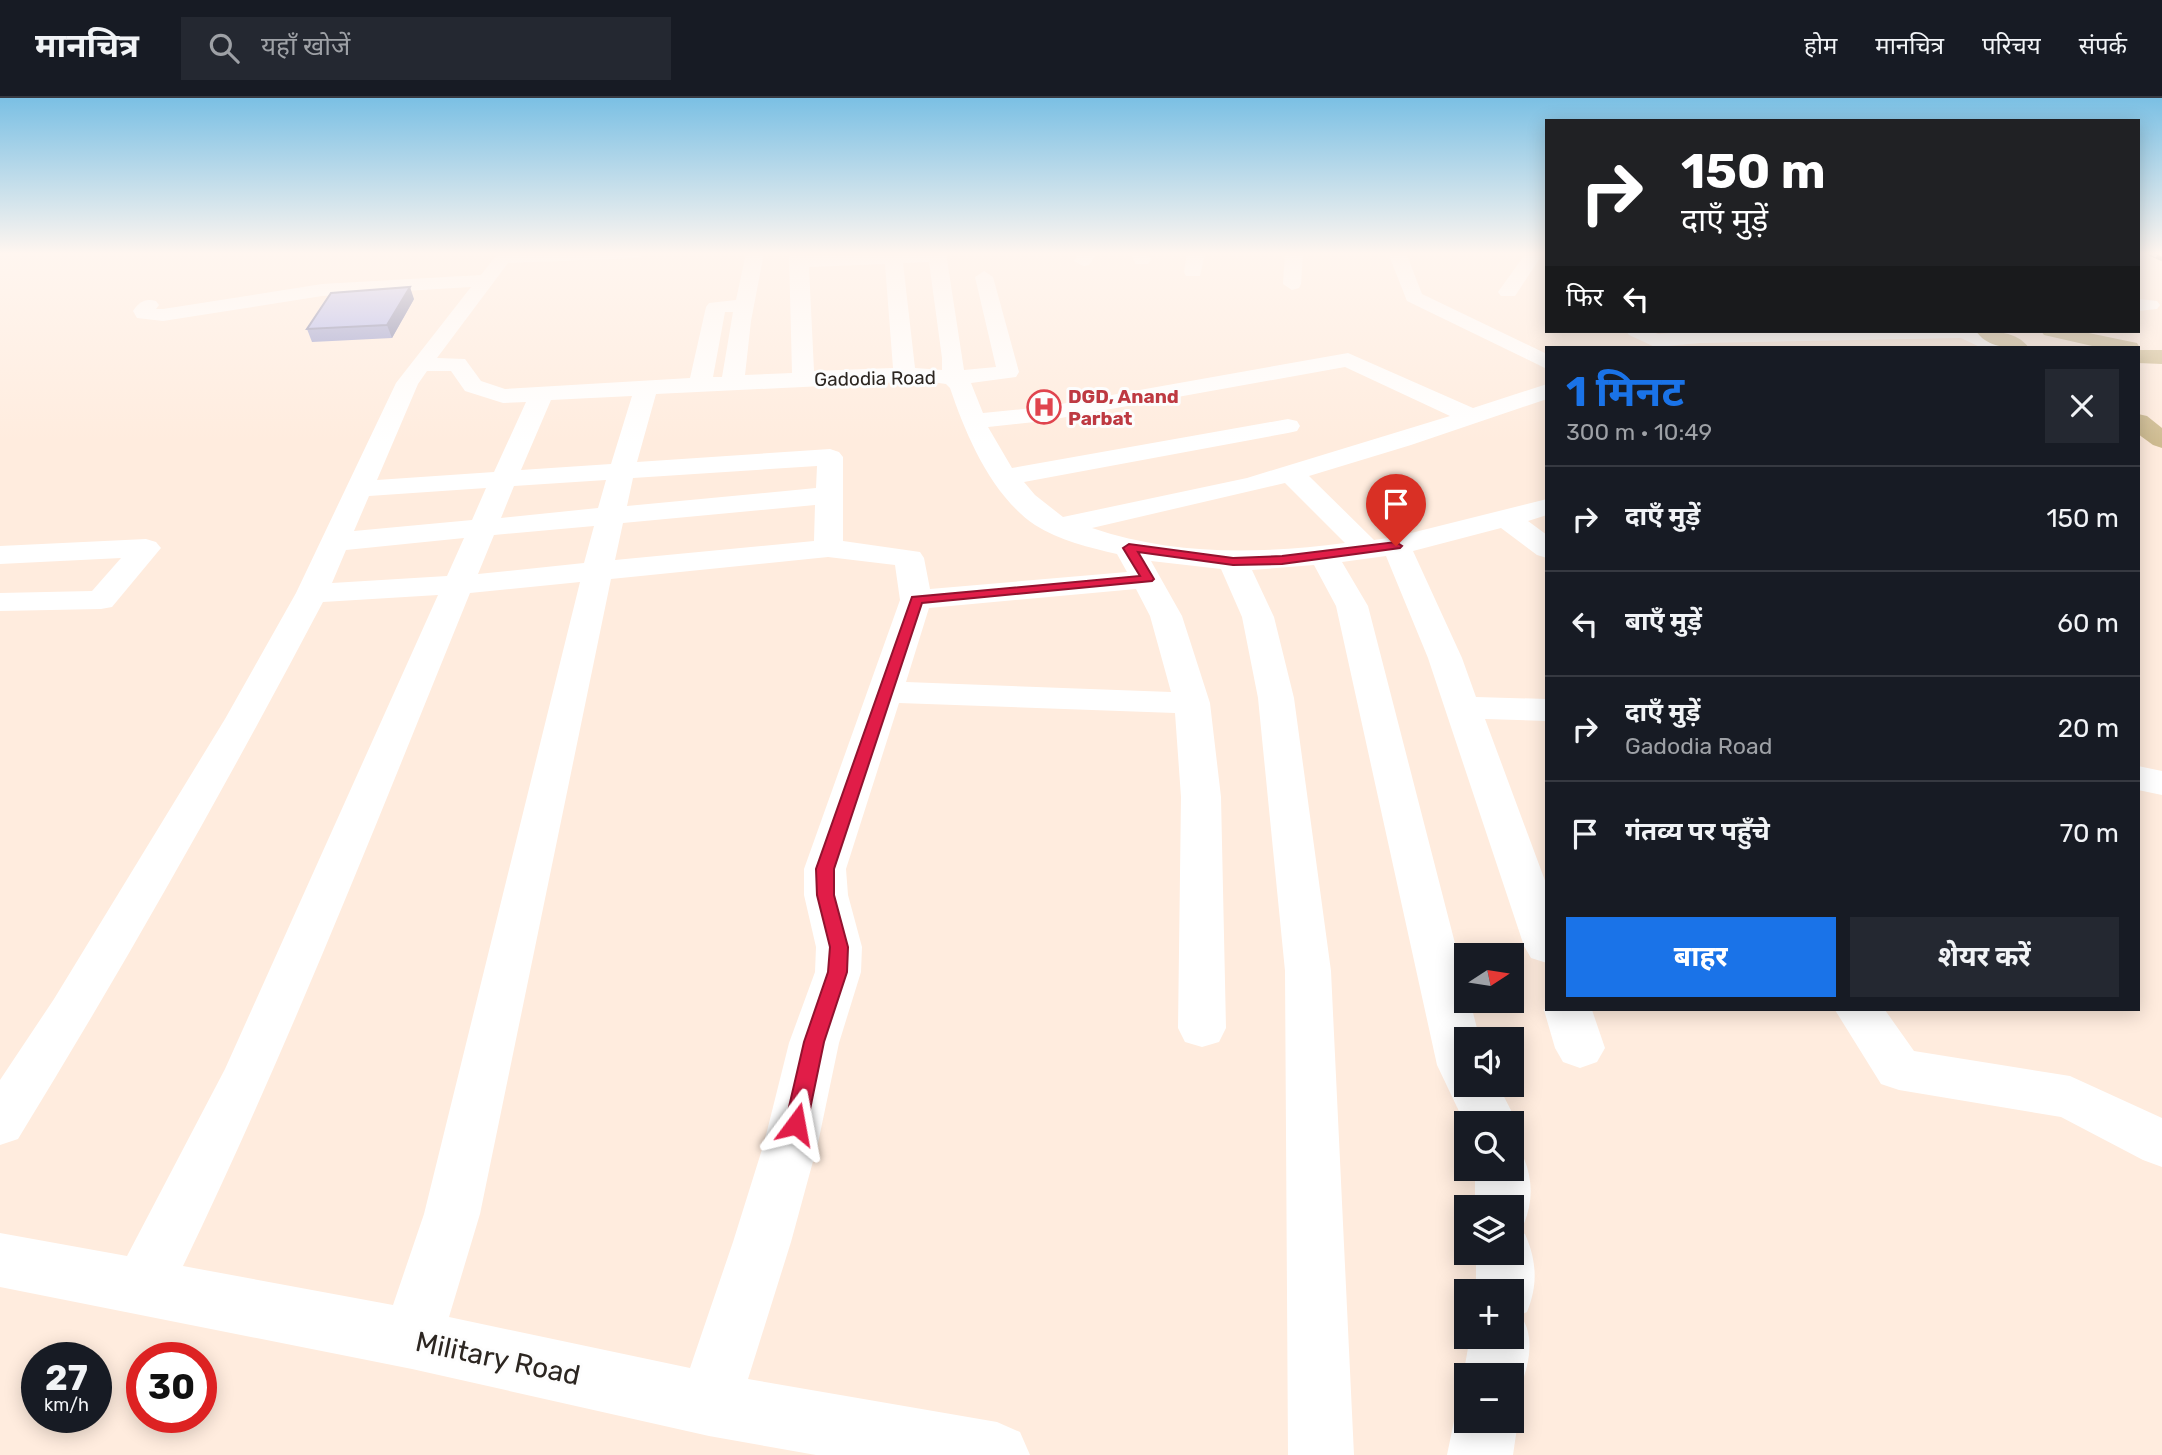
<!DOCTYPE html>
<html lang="hi">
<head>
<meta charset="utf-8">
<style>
	body { margin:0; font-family:Rubik,"Noto Sans Devanagari",sans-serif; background:#242831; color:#f1f3f6; height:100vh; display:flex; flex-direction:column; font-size:26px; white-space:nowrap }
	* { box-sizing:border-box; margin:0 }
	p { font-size:23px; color:#9ea1a6 }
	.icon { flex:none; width:38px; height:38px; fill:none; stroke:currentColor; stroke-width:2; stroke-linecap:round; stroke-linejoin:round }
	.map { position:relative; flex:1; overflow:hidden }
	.details { position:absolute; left:1545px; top:248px; width:595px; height:665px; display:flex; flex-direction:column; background:#171b24; border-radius:0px; box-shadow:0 4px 18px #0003 }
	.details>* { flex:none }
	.guide { position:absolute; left:1545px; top:21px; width:595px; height:214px; border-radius:0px; box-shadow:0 4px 18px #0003; background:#202124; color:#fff; overflow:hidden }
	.needle { width:46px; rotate:78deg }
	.tools { position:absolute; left:1454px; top:845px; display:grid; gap:14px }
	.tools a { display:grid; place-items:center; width:70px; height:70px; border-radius:0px; background:#171b24; box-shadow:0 4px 18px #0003; font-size:35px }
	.speed { position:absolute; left:21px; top:1244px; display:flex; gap:14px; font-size:35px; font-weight:700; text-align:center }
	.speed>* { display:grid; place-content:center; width:91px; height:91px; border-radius:50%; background:#171b24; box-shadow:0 4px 18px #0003; line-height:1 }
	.speed small { font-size:18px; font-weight:400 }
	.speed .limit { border:10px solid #d22; background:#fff; color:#111 }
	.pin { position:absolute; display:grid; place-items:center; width:60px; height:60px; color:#fff; margin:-72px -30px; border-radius:50% 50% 50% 0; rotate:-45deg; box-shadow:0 0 7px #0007 }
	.pin .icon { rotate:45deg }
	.me { position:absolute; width:77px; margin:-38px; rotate:13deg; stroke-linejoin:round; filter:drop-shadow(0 0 5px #0008) }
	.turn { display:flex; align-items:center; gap:24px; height:147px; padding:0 21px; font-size:32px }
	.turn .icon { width:91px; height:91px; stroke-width:2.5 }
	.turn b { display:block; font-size:49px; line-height:60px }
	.then { display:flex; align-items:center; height:66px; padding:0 21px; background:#0003; gap:14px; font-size:26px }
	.round { display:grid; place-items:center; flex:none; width:74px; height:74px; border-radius:0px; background:#242831 }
	.headline { display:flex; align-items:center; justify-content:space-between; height:119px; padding:0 21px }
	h1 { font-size:42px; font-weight:700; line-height:52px; color:#1a73e8 }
	.action { display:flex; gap:14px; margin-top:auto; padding:14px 21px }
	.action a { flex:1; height:80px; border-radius:0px; background:#1a73e8; color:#fff; font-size:28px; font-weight:700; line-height:80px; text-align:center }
	.action a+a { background:#242831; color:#f1f3f6 }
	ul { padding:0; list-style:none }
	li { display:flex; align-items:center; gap:21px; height:105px; padding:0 21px; border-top:2px solid #363941 }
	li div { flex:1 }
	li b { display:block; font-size:26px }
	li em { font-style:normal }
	header { display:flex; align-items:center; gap:42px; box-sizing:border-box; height:98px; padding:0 35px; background:#171b24; border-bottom:2px solid #363941 }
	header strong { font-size:33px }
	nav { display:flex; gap:38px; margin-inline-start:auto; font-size:24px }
	.search { width:490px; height:63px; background:#242831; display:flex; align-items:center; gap:18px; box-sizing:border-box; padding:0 24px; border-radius:0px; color:#9ea1a6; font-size:26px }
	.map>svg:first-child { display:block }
</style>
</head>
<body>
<header>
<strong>मानचित्र</strong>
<div class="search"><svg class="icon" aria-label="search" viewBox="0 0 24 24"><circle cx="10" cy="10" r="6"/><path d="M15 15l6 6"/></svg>यहाँ खोजें</div>
<nav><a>होम</a><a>मानचित्र</a><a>परिचय</a><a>संपर्क</a></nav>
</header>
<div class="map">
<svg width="2162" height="1357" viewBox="0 0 2162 1357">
	<rect width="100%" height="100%" fill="#ffecde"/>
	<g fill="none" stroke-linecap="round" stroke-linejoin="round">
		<!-- minor -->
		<g fill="#fff" fill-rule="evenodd">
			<path d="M 498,155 L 647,155 L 638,160 L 508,165 L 437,260 L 465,261 L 481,283 L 505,291 L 690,280 L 706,209 L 709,205 L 736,202 L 746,155 L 764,155 L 751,223 L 745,277 L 792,275 L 789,155 L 807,155 L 807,158 L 946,155 L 964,272 L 996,269 L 975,179 L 984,173 L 993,179 L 1019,274 L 1016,279 L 971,285 L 983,315 L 1044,309 L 1348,255 L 1473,310 L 1547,286 L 1547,301 L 1411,347 L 1309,378 L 1374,442 L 1395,439 L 1547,401 L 1547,417 L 1528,423 L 1547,437 L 1547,460 L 1537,457 L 1501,430 L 1413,453 L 1462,560 L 1476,599 L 1547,601 L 1547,623 L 1485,621 L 1547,788 L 1547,865 L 1531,860 L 1524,848 L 1428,560 L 1386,458 L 1342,464 L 1368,508 L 1466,888 L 1466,903 L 1470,903 L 1480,942 L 1466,942 L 1466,987 L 1498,987 L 1518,1026 L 1512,1039 L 1512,1026 L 1466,1028 L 1437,967 L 1336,508 L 1314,467 L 1252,472 L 1274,519 L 1294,600 L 1331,873 L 1354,1357 L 1288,1357 L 1285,873 L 1258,600 L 1242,519 L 1221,471 L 1151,463 L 1182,518 L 1210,605 L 1221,699 L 1226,930 L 1219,944 L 1202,949 L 1185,944 L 1178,930 L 1181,699 L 1175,615 L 899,605 L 846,771 L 848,797 L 862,849 L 861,874 L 839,945 L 818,1045 L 791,1144 L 748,1281 L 997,1324 L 1020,1334 L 1030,1357 L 816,1357 L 709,1338 L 412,1271 L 0,1189 L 0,1135 L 127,1158 L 225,971 L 438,497 L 323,504 C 227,686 126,865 18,1041 L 0,1047 L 0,982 L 54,901 L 225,621 L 296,495 L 396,285 L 471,189 L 322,198 L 163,223 L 137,220 L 133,213 C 139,204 145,200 156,203 L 159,207 L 156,211 L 163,211 L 322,186 L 481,177 ZM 929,164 L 942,260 L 942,272 L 915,270 L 903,165 ZM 885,166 L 893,270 L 814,273 L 809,169 ZM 725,214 L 733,214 L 722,279 L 713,279 ZM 1345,269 L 1450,318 L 1247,380 L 1063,419 L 1035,397 L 1024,384 L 1288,335 L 1297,333 L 1300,328 L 1297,323 L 1288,321 L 1012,370 L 988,329 L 1044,323 ZM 427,273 L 451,273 L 465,293 L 503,305 L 526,304 L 494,374 L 377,382 L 418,286 ZM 925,283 L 946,286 L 950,290 C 966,337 991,397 1035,427 C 1058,442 1091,450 1117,456 L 1127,474 L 930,491 L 924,460 L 920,454 L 843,443 L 843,359 L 839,354 L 830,351 L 637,364 L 656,296 ZM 632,298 L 611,366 L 521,372 L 551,302 ZM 817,368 L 816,390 L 627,408 L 633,380 ZM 606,382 L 598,410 L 501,420 L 514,388 ZM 1285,385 L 1345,445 C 1261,456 1174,458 1092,430 ZM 486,390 L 472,422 L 354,433 L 369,398 ZM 815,407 L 814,443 L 615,462 L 623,425 ZM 594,428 L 584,465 L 478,476 L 494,437 ZM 464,440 L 447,478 L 332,485 L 346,452 ZM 828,459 L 895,467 L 900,502 L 804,771 L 804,797 L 816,849 L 815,874 L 789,945 L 764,1045 L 733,1144 L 690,1270 L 449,1219 L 480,1116 L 611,481 ZM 580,484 L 424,1116 L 393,1207 L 183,1168 C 289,948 378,721 470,495 ZM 1136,491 L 1150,518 L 1171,594 L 906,584 L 929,510 Z"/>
			<polygon points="1079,155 1097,155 1089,167 1083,168 1074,163"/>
			<polygon points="1130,155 1148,155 1151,162 1148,166 1136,166"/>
			<polygon points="1187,155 1205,155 1200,178 1186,178 1184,174"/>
			<polygon points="1285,155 1303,155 1301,186 1299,190 1292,192 1283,186"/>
			<polygon points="1388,155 1406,155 1422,196 1547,256 1547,271 1407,203"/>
			<polygon points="1526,155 1542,157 1515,198 1501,198 1498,194"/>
			<polygon points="2138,201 2157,203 2160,207 2157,211 2138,213"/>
			<polygon points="1626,233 1651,233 1658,236 1699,233 1979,233 2006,245 2009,250 1982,250 1961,240 1700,245 1655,249 1629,237"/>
			<polygon points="146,441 156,444 161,450 112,509 101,511 0,513 0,495 92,493 121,460 0,466 0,448"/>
			<polygon points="2138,668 2162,673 2162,697 2138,692"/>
			<polygon points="1547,907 1547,912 1592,912 1605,950 1597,964 1580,970 1563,964 1555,950 1544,912"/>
			<polygon points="1835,912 1885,912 1914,953 2070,978 2162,1020 2162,1069 2143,1062 2061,1019 1899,992 1881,986"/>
			<path d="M 1512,1051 L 1521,1054 C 1533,1078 1534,1103 1523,1128 L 1514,1131 L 1525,1136 C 1537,1163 1538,1187 1527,1214 L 1520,1217 C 1538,1241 1527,1274 1516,1300 L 1512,1302 L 1512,1278 L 1466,1278 L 1466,1287 L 1463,1278 L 1470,1239 L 1512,1239 L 1512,1194 L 1476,1194 L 1476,1155 L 1512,1155 L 1512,1110 L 1475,1110 L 1475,1071 L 1512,1071 Z"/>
			<polygon points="1466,1299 1466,1323 1512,1323 1512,1308 1518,1323 1513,1357 1447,1357 1454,1323 1463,1300"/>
		</g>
		<!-- major -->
		<g fill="#cfbc91" fill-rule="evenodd">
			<path d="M 1976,233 C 1994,233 2017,233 2029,250 C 2011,251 1987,250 1976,233 Z"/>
			<polygon points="2041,233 2079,233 2137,245 2140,250 2139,252 2162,252 2162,266 2138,265 2138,250 2101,250 2044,237"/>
			<polygon points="2138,316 2147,318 2162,330 2162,350 2153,347 2138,336"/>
		</g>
		<defs>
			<polyline id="rail" points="2149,155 2162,161"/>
		</defs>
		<!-- rail casing -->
		<use href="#rail" stroke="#877b72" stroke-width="4.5"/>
		<!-- rail -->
		<use href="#rail" stroke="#fdfdfd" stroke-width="2.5" stroke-dasharray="8" stroke-linecap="butt"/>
	</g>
	<!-- wall -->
	<polygon fill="#9196cb" points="414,201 392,240 312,244 307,231"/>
	<!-- shaded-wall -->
	<polygon fill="#767aa5" points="410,189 414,201 392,240 387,227"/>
	<!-- building -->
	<polygon fill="#a9afec" stroke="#767aa5" stroke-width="2" points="410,189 387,227 307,231 331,195"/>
	<!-- sky -->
	<linearGradient id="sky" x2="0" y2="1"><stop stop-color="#7bc0e4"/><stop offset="0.45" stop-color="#fff6f0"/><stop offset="1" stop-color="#fff6f0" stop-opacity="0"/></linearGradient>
	<rect width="2162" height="345" fill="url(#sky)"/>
	<!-- route -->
	<polygon fill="#e11d48" stroke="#92132f" stroke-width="2" points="1396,444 1402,448 1400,450 1282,466 1233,467 1138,454 1154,481 1152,483 922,505 834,771 834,797 848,849 847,874 824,944 807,1026 804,1032 796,1035 788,1032 785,1026 804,944 828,874 830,849 817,797 816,771 912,499 1140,478 1123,450 1129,446 1233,460 1282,458"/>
	<!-- icons -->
	<defs>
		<symbol id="hospital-ring" viewBox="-11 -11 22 22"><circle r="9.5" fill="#fdfdfd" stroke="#e0444e" stroke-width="1.5"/><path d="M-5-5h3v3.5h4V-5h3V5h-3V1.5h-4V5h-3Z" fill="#e0444e"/></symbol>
	</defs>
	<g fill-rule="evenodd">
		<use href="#hospital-ring" x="1025" y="290" width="38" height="38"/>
	</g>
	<g text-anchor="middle" stroke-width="6" stroke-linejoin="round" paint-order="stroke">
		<!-- far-street labels -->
		<g font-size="19" fill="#2c2621" stroke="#fdfdfd">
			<text transform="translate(875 280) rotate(-1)" y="7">Gadodia Road</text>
		</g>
		<!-- far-health labels -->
		<g font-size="19" font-weight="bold" fill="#be3a42" stroke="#fdfdfd" text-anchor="start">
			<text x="1068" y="305">DGD, Anand<tspan x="1068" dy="22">Parbat</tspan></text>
		</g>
		<!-- near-street labels -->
		<g font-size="28" fill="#2c2621" stroke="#fdfdfd">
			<text transform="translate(498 1260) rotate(12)" y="10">Military Road</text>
		</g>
	</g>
</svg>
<div class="tools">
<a><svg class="needle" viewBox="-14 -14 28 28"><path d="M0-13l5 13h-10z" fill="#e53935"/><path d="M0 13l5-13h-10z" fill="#9ea1a6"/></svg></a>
<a><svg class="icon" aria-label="sound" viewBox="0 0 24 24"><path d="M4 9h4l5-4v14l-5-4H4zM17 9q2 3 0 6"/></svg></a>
<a><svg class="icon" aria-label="search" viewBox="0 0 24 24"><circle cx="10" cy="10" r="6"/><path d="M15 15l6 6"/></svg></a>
<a><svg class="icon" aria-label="layers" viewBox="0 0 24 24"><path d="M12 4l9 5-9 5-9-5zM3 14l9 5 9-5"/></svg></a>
<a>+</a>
<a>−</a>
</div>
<div class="speed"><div>27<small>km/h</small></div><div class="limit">30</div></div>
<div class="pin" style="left:1396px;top:448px;background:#d93025"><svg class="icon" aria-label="arrive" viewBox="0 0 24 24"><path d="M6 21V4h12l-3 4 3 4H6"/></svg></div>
<svg class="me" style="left:796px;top:1026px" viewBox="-20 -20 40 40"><path d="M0-17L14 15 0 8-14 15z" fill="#e11d48" stroke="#fff" stroke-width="4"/></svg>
<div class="guide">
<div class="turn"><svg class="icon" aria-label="right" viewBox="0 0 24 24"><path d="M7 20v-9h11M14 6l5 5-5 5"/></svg><div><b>150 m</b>दाएँ मुड़ें</div></div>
<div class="then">फिर<svg class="icon" aria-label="left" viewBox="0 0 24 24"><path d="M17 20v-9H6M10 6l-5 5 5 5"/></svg></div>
</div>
<section class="details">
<div class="headline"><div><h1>1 मिनट</h1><p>300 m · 10:49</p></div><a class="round"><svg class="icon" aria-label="close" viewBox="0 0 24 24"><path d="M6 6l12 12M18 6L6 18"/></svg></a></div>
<ul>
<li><svg class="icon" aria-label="right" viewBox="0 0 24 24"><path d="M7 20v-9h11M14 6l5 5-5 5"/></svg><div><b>दाएँ मुड़ें</b></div><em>150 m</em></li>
<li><svg class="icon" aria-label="left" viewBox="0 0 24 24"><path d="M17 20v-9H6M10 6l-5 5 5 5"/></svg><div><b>बाएँ मुड़ें</b></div><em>60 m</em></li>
<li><svg class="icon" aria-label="right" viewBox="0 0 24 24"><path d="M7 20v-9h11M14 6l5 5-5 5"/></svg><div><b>दाएँ मुड़ें</b><p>Gadodia Road</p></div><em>20 m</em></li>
<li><svg class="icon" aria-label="arrive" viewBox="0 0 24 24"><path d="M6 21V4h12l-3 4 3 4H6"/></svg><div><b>गंतव्य पर पहुँचे</b></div><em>70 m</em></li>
</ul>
<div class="action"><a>बाहर</a><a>शेयर करें</a></div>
</section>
</div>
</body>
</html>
